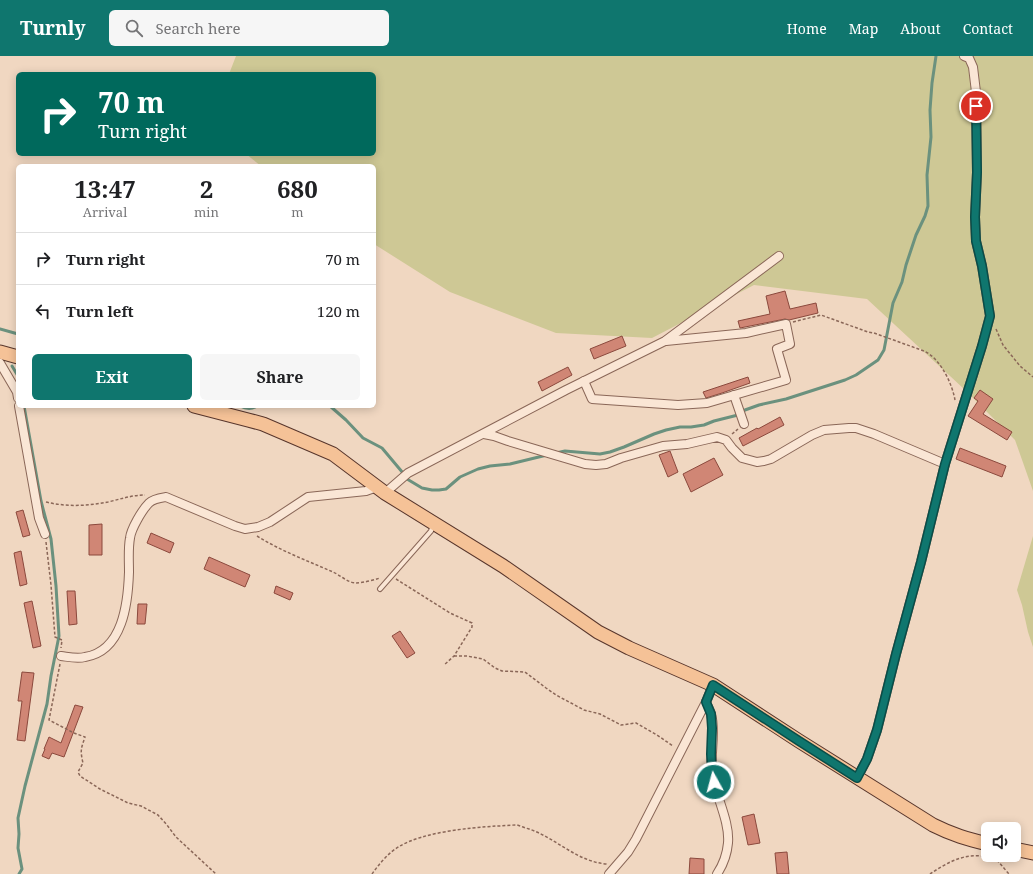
<!DOCTYPE html>
<html lang="en">
<head>
<meta charset="utf-8">
<style>
	body { margin:0; font-family:"Noto Serif",serif; background:#f6f6f6; color:#202124; height:100vh; display:flex; flex-direction:column; font-size:15px; white-space:nowrap }
	* { box-sizing:border-box; margin:0 }
	p { font-size:13px; color:#757577 }
	.icon { flex:none; width:22px; height:22px; fill:none; stroke:currentColor; stroke-width:2; stroke-linecap:round; stroke-linejoin:round }
	.map { position:relative; flex:1; overflow:hidden }
	.panel { position:absolute; left:16px; top:108px; width:360px; height:244px; display:flex; flex-direction:column; background:#fff; border-radius:6px; box-shadow:0 2px 10px #0003 }
	.panel>* { flex:none }
	.top-card { position:absolute; left:16px; top:16px; width:360px; height:84px; border-radius:6px; box-shadow:0 2px 10px #0003; background:#00695c; color:#fff; overflow:hidden }
	.fabs { position:absolute; left:981px; top:766px; display:grid; gap:8px }
	.fabs a { display:grid; place-items:center; width:40px; height:40px; border-radius:6px; background:#fff; box-shadow:0 2px 10px #0003; font-size:20px }
	.pin { position:absolute; display:grid; place-items:center; width:34px; height:34px; color:#fff; margin:-17px; border:2px solid #fff; border-radius:50%; box-shadow:0 1px 4px #0007 }
	.me { position:absolute; width:44px; margin:-22px; rotate:353deg; stroke-linejoin:round; filter:drop-shadow(0 0 3px #0008) }
	.turn { display:flex; align-items:center; gap:14px; height:84px; padding:0 16px; font-size:18px }
	.turn .icon { width:52px; height:52px; stroke-width:2.5 }
	.turn b { display:block; font-size:28px; line-height:34px }
	.eta { display:flex; justify-content:space-evenly; align-items:center; height:68px; text-align:center }
	.eta b { font-size:24px; font-weight:700; line-height:28px }
	.cta { display:flex; gap:8px; margin-top:auto; padding:8px 16px }
	.cta a { flex:1; height:46px; border-radius:6px; background:#0f766e; color:#fff; font-size:16px; font-weight:700; line-height:46px; text-align:center }
	.cta a+a { background:#f6f6f6; color:#202124 }
	ul { padding:0; list-style:none }
	li { display:flex; align-items:center; gap:12px; height:52px; padding:0 16px; border-top:1px solid #e0e0e0 }
	li div { flex:1 }
	li b { display:block; font-size:15px }
	li em { font-style:normal }
	header { display:flex; align-items:center; gap:24px; box-sizing:border-box; height:56px; padding:0 20px; background:#0f766e; color:#fff }
	header strong { font-size:19px }
	nav { display:flex; gap:22px; margin-inline-start:auto; font-size:14px }
	.search { width:280px; height:36px; background:#f6f6f6; display:flex; align-items:center; gap:10px; box-sizing:border-box; padding:0 14px; border-radius:6px; color:#757577; font-size:15px }
	.map>svg:first-child { display:block }
</style>
</head>
<body>
<header>
<strong>Turnly</strong>
<div class="search"><svg class="icon" aria-label="search" viewBox="0 0 24 24"><circle cx="10" cy="10" r="6"/><path d="M15 15l6 6"/></svg>Search here</div>
<nav><a>Home</a><a>Map</a><a>About</a><a>Contact</a></nav>
</header>
<div class="map">
<svg width="1033" height="818" viewBox="0 0 1033 818">
	<rect width="100%" height="100%" fill="#f0d7c1"/>
	<!-- green -->
	<g fill="#cec895">
		<polygon points="236,0 1033,0 1033,435 1015,384 964,333 867,243 754,229 652,282 556,277 450,236 374,188 374,110 261,110 246,98 374,98 374,18 229,18"/>
		<polygon points="1033,480 1033,591 1028,576 1022,549 1017,534"/>
	</g>
	<g fill="none" stroke-linecap="round" stroke-linejoin="round">
		<!-- stream -->
		<g stroke="#6b917e" stroke-width="3">
			<polyline points="0,273 18,278"/>
			<polyline points="12,310 18,320"/>
			<path d="M 240,350 C 246,353 251,354 257,350"/>
			<polyline points="330,350 346,364 363,382 382,392 403,417"/>
			<polyline points="556,397 565,395 600,398 610,396 624,391 654,378 666,374 680,371 691,371 704,369 714,365 738,359 745,354 759,349 786,343 845,324 856,319 878,304 884,294 893,247 902,226 906,209 916,179 925,160 928,150 927,119 931,81 930,54 932,27 936,0"/>
			<polyline points="407,423 422,432 432,434 439,434 446,433 460,421 478,413 490,410 510,408 547,399"/>
			<polyline points="19,818 22,813 18,792 19,778 18,762 25,730 47,648 51,620 59,580 56,530 51,483 41,445 24,350"/>
		</g>
	</g>
	<!-- building -->
	<g fill="#d08675" stroke="#8b493d">
		<polygon points="785,235 790,253 816,247 818,257 789,264 785,263 740,272 738,265 770,258 766,240"/>
		<polygon points="622,280 626,290 594,303 590,293"/>
		<polygon points="568,311 572,319 542,335 538,326"/>
		<polygon points="748,321 750,327 722,337 706,342 703,336"/>
		<polygon points="980,334 993,343 983,358 1012,376 1007,384 968,360 978,345 974,342"/>
		<polygon points="780,361 784,369 743,390 739,382 757,372 758,373"/>
		<polygon points="960,392 1006,410 1002,421 956,403"/>
		<polygon points="670,395 678,416 668,421 659,399"/>
		<polygon points="714,402 723,419 691,436 683,418"/>
		<polygon points="23,454 30,479 23,481 16,456"/>
		<polygon points="102,468 102,499 89,499 89,469"/>
		<polygon points="151,477 174,487 170,497 147,487"/>
		<polygon points="21,495 27,528 20,530 14,497"/>
		<polygon points="209,501 250,519 245,531 204,513"/>
		<polygon points="276,530 293,537 290,544 274,537"/>
		<polygon points="67,535 75,535 77,568 69,569"/>
		<polygon points="32,545 41,590 33,592 24,547"/>
		<polygon points="138,548 147,548 145,568 137,568"/>
		<polygon points="400,575 415,597 407,602 392,580"/>
		<polygon points="22,616 34,617 25,685 17,684 22,645 18,645"/>
		<polygon points="75,649 83,651 64,701 52,697 49,703 42,700 45,693 44,693 49,681 61,687"/>
		<polygon points="754,758 760,787 748,789 742,761"/>
		<polygon points="787,796 789,818 777,818 775,797"/>
		<polygon points="690,802 704,803 704,818 689,818"/>
	</g>
	<g fill="none" stroke-linecap="round" stroke-linejoin="round">
		<defs>
			<polyline id="lane" points="380,533 431,475 433,469"/>
			<g id="street">
				<polyline points="0,307 17,336 18,342"/>
				<polyline points="584,325 592,343 678,349 707,347 786,324 777,293 790,288 786,268 746,277 666,285"/>
				<polyline points="734,339 744,368"/>
				<polyline points="19,350 39,462 45,478"/>
				<polyline points="484,378 494,380 508,385 585,408 596,409 606,408 621,402 663,390 687,388 717,381 726,384 732,392 742,402 757,406 764,405 771,403 812,379 824,374 849,372 856,372 874,378 945,408"/>
				<polyline points="385,437 408,417 566,334 665,285 779,200"/>
				<path d="M 61,600 C 69,601 77,603 85,601 C 123,595 128,547 129,516 C 129,504 128,493 130,482 C 131,473 142,454 149,447 C 153,443 160,442 166,441 L 235,470 L 245,473 L 258,471 L 270,466 L 308,441 L 366,435 L 377,431"/>
				<path d="M 706,646 C 707,650 710,654 711,658 C 716,675 710,697 712,716 C 715,739 730,765 728,787 C 727,798 723,809 717,818"/>
				<polyline points="857,722 867,703 877,674 896,598 921,506 945,408 982,290 990,260 982,210 976,185 975,161 977,117 976,36 973,11 969,2 964,0"/>
				<polyline points="609,818 628,796 636,783 706,646 713,629"/>
			</g>
			<g id="primary">
				<polyline points="0,296 18,301"/>
				<path d="M 194,350 L 248,364 L 263,368 L 333,398 L 385,437 L 503,510 L 598,576 L 629,592 L 713,629 L 799,685 L 933,769 C 953,779 967,783 988,788"/>
				<polyline points="1014,793 1033,797"/>
			</g>
		</defs>
		<!-- lane casing -->
		<use href="#lane" stroke="#8a6758" stroke-width="6"/>
		<!-- street casing -->
		<use href="#street" stroke="#8a6758" stroke-width="10"/>
		<!-- primary casing -->
		<use href="#primary" stroke="#58362c" stroke-width="15"/>
		<!-- path -->
		<g stroke="#8a6758" stroke-width="1.5" stroke-dasharray="3 2" stroke-linecap="butt">
			<path d="M 793,266 L 821,259 L 868,276 L 874,277 L 924,295 C 940,302 952,327 955,344"/>
			<polyline points="996,273 1003,289 1020,310 1033,321"/>
			<polyline points="732,378 738,373"/>
			<path d="M 46,446 C 66,451 88,450 108,446 C 121,443 132,439 145,439"/>
			<path d="M 257,480 C 281,495 308,505 333,516 C 340,519 348,527 356,527 C 363,527 373,524 380,522"/>
			<polyline points="46,486 51,529 55,581 62,584 61,592"/>
			<polyline points="396,523 450,557 472,567 472,571 454,600 444,609"/>
			<polyline points="454,600 467,600 483,603 495,612 502,615 525,616 546,632 556,639 584,654 600,658 621,669 636,667 657,679 673,690"/>
			<path d="M 60,608 L 49,664 L 74,677 L 85,681 C 81,693 80,694 83,707 L 78,716 L 80,720 L 100,733 L 128,747 L 141,750 L 158,759 L 167,769 L 176,781 L 216,818"/>
			<polyline points="990,800 995,799"/>
			<polyline points="994,800 996,803 1009,818"/>
			<path d="M 372,818 C 379,808 389,796 400,790 C 424,776 468,772 496,770 C 503,770 510,769 517,769 C 521,770 525,772 529,773 C 556,782 577,806 607,808"/>
			<path d="M 930,818 C 939,812 950,805 961,802 C 969,799 978,800 986,800"/>
		</g>
		<!-- lane -->
		<use href="#lane" stroke="#fae6d5" stroke-width="4"/>
		<!-- street -->
		<use href="#street" stroke="#fae6d5" stroke-width="8"/>
		<!-- primary -->
		<use href="#primary" stroke="#f5c297" stroke-width="13"/>
	</g>
	<g fill="none" stroke-linecap="round" stroke-linejoin="round">
		<defs>
			<polyline id="route" points="714,726 712,716 711,698 712,672 711,658 706,646 713,629 799,685 857,722 867,703 877,674 896,598 921,506 945,408 982,290 990,260 982,210 976,185 975,161 977,116 976,50"/>
		</defs>
		<!-- route casing -->
		<use href="#route" stroke="#0a4d48" stroke-width="10"/>
		<!-- route -->
		<use href="#route" stroke="#0f766e" stroke-width="7"/>
	</g>
</svg>
<div class="fabs">
<a><svg class="icon" aria-label="sound" viewBox="0 0 24 24"><path d="M4 9h4l5-4v14l-5-4H4zM17 9q2 3 0 6"/></svg></a>
</div>
<div class="pin" style="left:976px;top:50px;background:#d93025"><svg class="icon" aria-label="arrive" viewBox="0 0 24 24"><path d="M6 21V4h12l-3 4 3 4H6"/></svg></div>
<svg class="me" style="left:714px;top:726px" viewBox="-20 -20 40 40"><circle r="17" fill="#0f766e" stroke="#fff" stroke-width="3"/><path d="M0-11L8 9 0 5-8 9z" fill="#fff"/></svg>
<div class="top-card">
<div class="turn"><svg class="icon" aria-label="right" viewBox="0 0 24 24"><path d="M7 20v-9h11M14 6l5 5-5 5"/></svg><div><b>70 m</b>Turn right</div></div>
</div>
<section class="panel">
<div class="eta">
<div><b>13:47</b><p>Arrival</p></div>
<div><b>2</b><p>min</p></div>
<div><b>680</b><p>m</p></div>
</div>
<ul>
<li><svg class="icon" aria-label="right" viewBox="0 0 24 24"><path d="M7 20v-9h11M14 6l5 5-5 5"/></svg><div><b>Turn right</b></div><em>70 m</em></li>
<li><svg class="icon" aria-label="left" viewBox="0 0 24 24"><path d="M17 20v-9H6M10 6l-5 5 5 5"/></svg><div><b>Turn left</b></div><em>120 m</em></li>
</ul>
<div class="cta"><a>Exit</a><a>Share</a></div>
</section>
</div>
</body>
</html>
